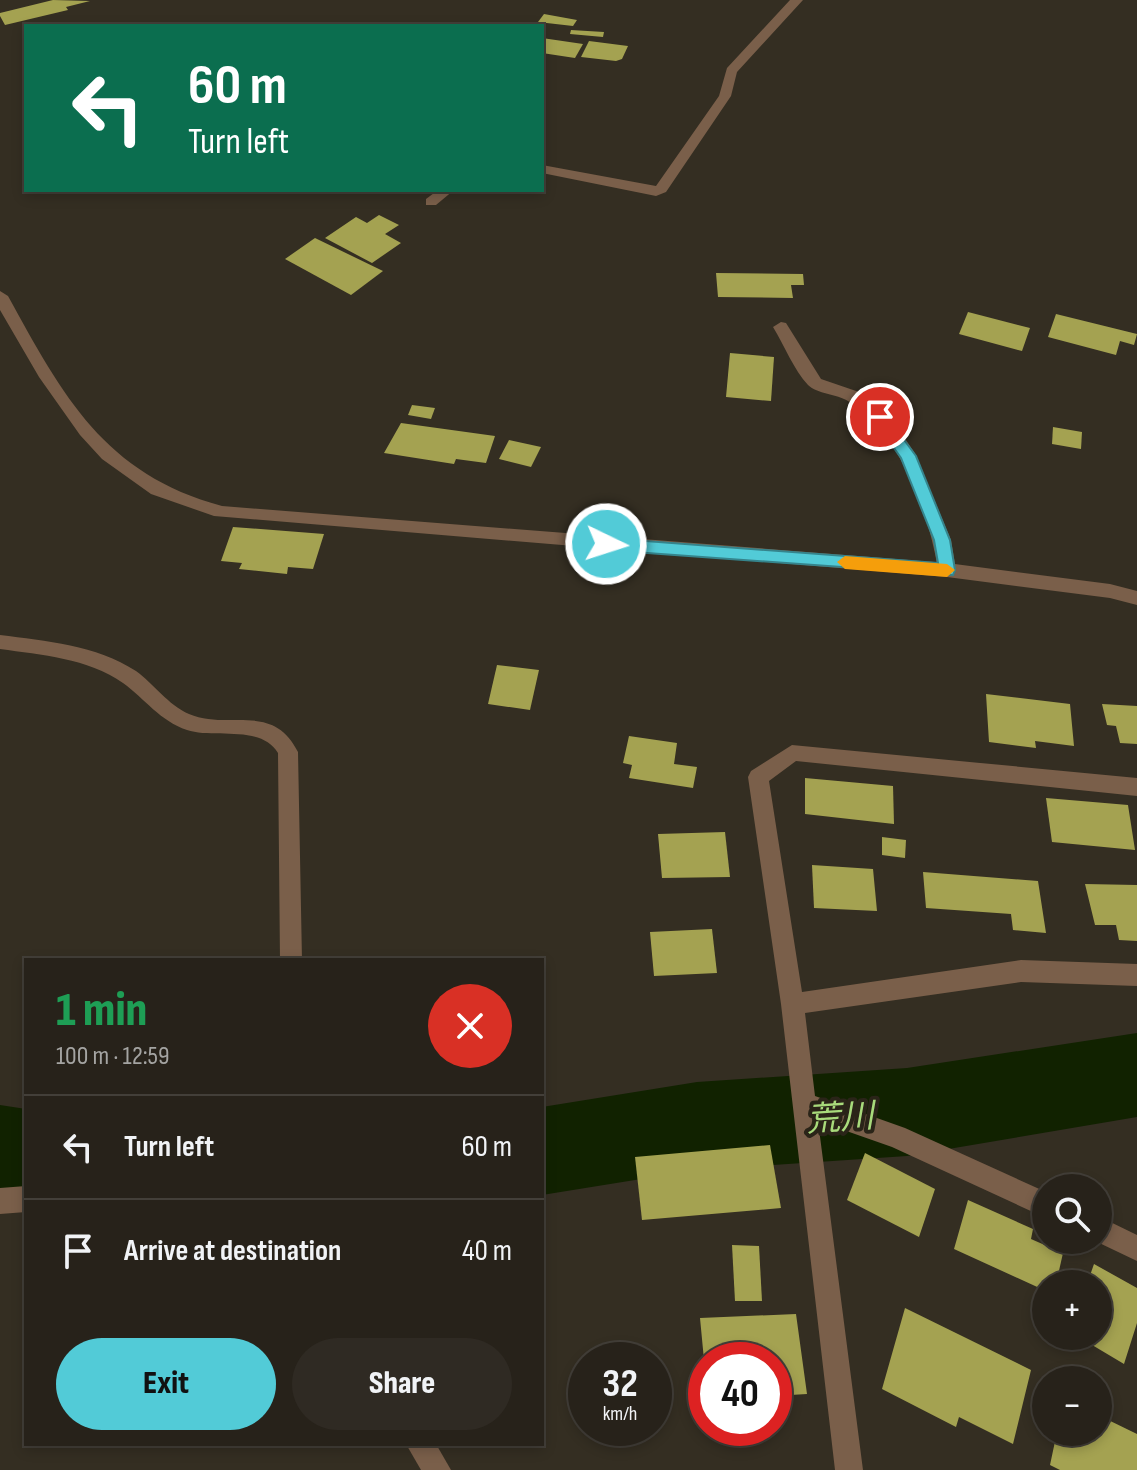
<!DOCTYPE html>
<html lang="en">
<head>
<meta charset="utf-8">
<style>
	body { margin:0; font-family:"Sofia Sans Condensed","Noto Sans JP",sans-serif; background:#2f2a23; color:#f1f3f6; height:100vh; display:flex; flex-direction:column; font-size:30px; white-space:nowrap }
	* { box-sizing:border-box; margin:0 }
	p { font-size:26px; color:#a4a4a2 }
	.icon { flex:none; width:44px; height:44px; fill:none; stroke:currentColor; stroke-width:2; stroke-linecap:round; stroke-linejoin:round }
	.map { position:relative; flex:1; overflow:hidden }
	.side { position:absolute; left:24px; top:958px; width:520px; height:488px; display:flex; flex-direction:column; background:#27221a; border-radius:0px; box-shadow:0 4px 12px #0003,0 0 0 2px #433f39 }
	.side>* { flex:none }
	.hud { position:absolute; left:24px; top:24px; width:520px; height:168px; border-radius:0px; box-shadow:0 4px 12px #0003,0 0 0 2px #433f39; background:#0b6e4f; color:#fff; overflow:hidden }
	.tools { position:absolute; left:1032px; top:1174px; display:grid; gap:16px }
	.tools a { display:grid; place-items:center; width:80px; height:80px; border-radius:50%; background:#27221a; box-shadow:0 4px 12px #0003,0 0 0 2px #433f39; font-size:40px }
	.speed { position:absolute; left:568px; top:1342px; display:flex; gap:16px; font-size:40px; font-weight:700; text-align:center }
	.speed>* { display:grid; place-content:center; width:104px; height:104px; border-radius:50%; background:#27221a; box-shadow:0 4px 12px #0003,0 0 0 2px #433f39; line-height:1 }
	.speed small { font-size:20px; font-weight:400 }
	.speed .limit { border:12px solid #d22; background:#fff; color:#111 }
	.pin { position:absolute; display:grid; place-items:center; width:68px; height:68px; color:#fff; margin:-34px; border:4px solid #fff; border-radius:50%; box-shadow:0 2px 8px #0007 }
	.me { position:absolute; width:88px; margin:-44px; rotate:94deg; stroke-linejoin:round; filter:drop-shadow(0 0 6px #0008) }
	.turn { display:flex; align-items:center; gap:28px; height:168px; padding:0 32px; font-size:36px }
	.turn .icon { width:104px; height:104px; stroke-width:2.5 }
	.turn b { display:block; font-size:56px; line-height:68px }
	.round { display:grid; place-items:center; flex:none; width:84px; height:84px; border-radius:42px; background:#2f2a23 }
	.overview { display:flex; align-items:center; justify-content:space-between; height:136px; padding:0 32px }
	h1 { font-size:48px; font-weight:800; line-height:60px; color:#1e9e55 }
	.primary-button { display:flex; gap:16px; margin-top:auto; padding:16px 32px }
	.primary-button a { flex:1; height:92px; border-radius:48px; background:#52cbd7; color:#111; font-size:32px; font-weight:800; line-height:92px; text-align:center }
	.primary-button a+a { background:#2f2a23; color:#f1f3f6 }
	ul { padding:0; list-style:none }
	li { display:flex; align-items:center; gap:24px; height:104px; padding:0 32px; border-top:2px solid #433f39 }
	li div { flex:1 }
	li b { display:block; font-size:30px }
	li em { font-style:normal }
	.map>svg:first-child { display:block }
</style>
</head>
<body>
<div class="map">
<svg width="1137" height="1470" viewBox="0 0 1137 1470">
	<rect width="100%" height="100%" fill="#342e22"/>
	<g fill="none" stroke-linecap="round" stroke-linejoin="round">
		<!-- river -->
		<g fill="#120" fill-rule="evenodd">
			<polygon points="1137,1033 1137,1117 907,1156 697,1170 542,1195 542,1107 697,1082 907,1068"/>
			<polygon points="0,1105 26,1109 26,1197 0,1193"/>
		</g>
	</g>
	<!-- building -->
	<g fill="#a4a251">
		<polygon points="53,0 90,1 66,7 68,10 5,25 0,16 0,13"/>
		<polygon points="544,14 577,20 573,26 538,22"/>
		<polygon points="571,30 604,32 603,37 570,34"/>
		<polygon points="542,38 583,44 575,58 542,53"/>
		<polygon points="589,41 628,46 622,59 616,61 581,57"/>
		<polygon points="379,215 399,225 385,234 401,243 372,263 325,238 356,217 367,223"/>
		<polygon points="315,238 383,271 351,295 285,259"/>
		<polygon points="716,273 803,274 804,285 791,285 793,298 718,297"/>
		<polygon points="968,312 1030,328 1022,351 959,334"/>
		<polygon points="1056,314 1137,334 1134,345 1120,341 1116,355 1048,337"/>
		<polygon points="730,353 774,357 771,401 726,397"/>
		<polygon points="412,405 435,408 431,419 408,415"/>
		<polygon points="401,423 495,436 486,463 456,459 454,464 384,453"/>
		<polygon points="1053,427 1082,432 1081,449 1052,444"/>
		<polygon points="509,440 541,447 531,467 499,459"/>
		<polygon points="233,527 324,534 313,569 288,567 287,574 239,569 242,563 221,561"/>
		<polygon points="497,665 539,670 530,710 488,704"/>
		<polygon points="986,694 1070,704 1074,746 1035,741 1036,748 989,742"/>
		<polygon points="1102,704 1137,706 1137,744 1120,743 1116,726 1107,725"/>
		<polygon points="629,736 677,743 674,764 697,767 693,788 629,778 632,765 623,763"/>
		<polygon points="805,778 893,786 894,824 805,814"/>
		<polygon points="1046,798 1128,805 1135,850 1052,842"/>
		<polygon points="725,832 730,877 662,878 658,834"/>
		<polygon points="882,837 906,840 905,858 882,855"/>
		<polygon points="812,865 873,869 877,911 814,908"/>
		<polygon points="923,872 1038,881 1046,933 1013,930 1011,914 926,908"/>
		<polygon points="1085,884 1137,885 1137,941 1119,940 1116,925 1095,925"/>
		<polygon points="712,929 717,973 654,976 650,932"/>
		<polygon points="770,1145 781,1208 642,1220 635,1157"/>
		<polygon points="865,1153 935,1189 919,1237 847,1200"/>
		<polygon points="968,1200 1033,1229 1031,1239 1063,1253 1056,1284 1046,1284 1046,1291 954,1249"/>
		<polygon points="732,1245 759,1246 762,1301 735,1301"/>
		<polygon points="1094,1264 1137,1288 1137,1323 1124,1364 1077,1336 1098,1336 1098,1284 1087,1284"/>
		<polygon points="905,1308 1031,1370 1013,1444 959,1417 956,1427 882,1389"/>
		<polygon points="796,1314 807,1394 774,1396 774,1360 704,1360 700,1318"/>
		<polygon points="1098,1415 1137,1434 1137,1470 1060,1470 1050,1465 1057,1432 1098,1432"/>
	</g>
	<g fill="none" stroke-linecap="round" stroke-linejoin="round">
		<!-- minor -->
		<g fill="#7a5f4a" fill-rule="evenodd">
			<polygon points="790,0 803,0 737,72 731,96 666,192 656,196 542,173 542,165 656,186 719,96 727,68"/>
			<polygon points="438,190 454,190 436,205 426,205 426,199"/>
			<path d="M 781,322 L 786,323 L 821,379 L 859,392 L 894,422 L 914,452 L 951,540 L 956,570 L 953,575 L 947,577 L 938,570 C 929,513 900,432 848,401 C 837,394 817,394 808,385 C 794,370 784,345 773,327 Z"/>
			<path d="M 0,635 C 46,641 96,645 136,671 C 154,684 168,705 189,714 C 228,731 273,701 298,752 L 302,960 L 280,960 L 278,753 C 261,724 213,739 187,730 C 160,721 145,699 123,683 C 87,658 42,655 0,649 Z"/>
			<polygon points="792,745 1137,778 1137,796 796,761 769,781 802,992 1021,960 1137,964 1137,986 1021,982 805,1013 815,1096 905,1128 1046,1192 1046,1218 892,1147 818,1121 863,1470 835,1470 781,1004 748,777 751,771"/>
			<polygon points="26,1186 26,1212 0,1214 0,1188"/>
			<polygon points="1098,1216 1137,1235 1137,1261 1093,1240 1098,1240"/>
			<polygon points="406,1444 436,1444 451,1470 421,1470"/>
		</g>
		<!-- tertiary -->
		<path fill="#7a5f4a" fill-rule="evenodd" d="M 0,291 L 8,296 C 63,396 104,474 222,506 L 947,563 L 1110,584 L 1137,591 L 1137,605 L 1110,598 L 947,577 L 214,516 L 151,494 L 102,459 L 80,435 L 39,377 L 0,310 Z"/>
	</g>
	<!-- route -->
	<polygon fill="#52cbd7" stroke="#35848c" stroke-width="2" points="880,412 885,414 916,456 950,540 955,570 953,575 606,550 598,544 606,538 938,563 934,540 901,458 872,417"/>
	<!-- slow -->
	<polygon fill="#f59e0b" points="845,556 947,564 955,570 947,577 845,569 837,562"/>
	<g text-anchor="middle" stroke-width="8" stroke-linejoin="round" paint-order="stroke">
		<!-- near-water labels -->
		<g font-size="34" font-style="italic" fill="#a8da7b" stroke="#2a2418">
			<text transform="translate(840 1117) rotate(-4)" y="12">荒川</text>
		</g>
	</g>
</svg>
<div class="tools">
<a><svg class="icon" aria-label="search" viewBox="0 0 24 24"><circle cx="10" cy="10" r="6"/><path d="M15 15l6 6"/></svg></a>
<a>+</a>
<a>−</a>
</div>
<div class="speed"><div>32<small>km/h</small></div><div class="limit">40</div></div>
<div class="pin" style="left:880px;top:417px;background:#d93025"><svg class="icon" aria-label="arrive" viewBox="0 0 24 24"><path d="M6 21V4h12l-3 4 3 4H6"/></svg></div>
<svg class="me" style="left:606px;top:544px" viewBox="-20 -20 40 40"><circle r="17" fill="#52cbd7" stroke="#fff" stroke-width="3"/><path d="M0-11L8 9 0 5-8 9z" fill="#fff"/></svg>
<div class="hud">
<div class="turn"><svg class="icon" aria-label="left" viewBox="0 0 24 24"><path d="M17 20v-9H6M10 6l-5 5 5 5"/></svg><div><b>60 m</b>Turn left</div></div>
</div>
<section class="side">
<div class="overview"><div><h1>1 min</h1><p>100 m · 12:59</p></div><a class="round" style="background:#d93025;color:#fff"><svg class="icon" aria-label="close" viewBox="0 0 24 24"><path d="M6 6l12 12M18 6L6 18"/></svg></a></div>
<ul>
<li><svg class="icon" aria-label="left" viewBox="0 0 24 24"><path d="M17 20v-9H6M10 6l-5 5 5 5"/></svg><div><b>Turn left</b></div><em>60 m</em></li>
<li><svg class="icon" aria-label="arrive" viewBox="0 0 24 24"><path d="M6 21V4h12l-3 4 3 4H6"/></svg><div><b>Arrive at destination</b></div><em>40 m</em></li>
</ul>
<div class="primary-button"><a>Exit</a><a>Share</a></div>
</section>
</div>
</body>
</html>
